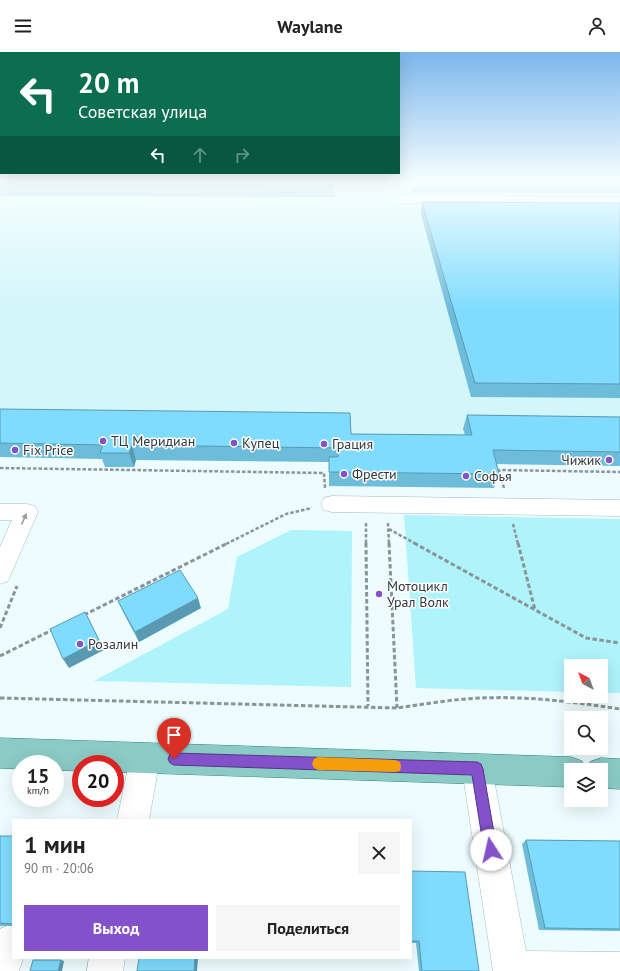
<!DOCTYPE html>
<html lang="ru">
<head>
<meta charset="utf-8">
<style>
	body { margin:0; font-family:"PT Sans",sans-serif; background:#f6f6f6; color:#222; height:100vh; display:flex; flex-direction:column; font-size:15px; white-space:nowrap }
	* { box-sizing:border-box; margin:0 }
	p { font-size:13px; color:#767676 }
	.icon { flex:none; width:22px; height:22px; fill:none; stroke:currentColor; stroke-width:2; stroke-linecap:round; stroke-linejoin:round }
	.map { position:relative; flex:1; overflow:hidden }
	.sheet { position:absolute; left:12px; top:767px; width:400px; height:140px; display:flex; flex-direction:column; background:#fff; border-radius:0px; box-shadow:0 4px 16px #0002 }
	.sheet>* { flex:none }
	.guide { position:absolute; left:0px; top:0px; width:400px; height:122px; box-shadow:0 4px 16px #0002; background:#0b6e4f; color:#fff; overflow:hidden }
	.needle { width:26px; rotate:319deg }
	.controls { position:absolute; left:564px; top:607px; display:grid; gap:8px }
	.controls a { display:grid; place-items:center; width:44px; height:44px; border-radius:0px; background:#fff; box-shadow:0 4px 16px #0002; font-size:20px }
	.speed { position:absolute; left:12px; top:703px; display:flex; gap:8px; font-size:20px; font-weight:700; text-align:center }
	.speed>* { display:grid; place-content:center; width:52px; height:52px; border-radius:50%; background:#fff; box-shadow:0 4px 16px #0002; line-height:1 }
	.speed small { font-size:10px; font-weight:400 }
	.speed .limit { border:6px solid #d22; background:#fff; color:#111 }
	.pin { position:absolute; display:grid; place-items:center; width:34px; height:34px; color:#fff; margin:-41px -17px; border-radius:50% 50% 50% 0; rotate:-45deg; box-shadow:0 0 4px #0007 }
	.pin .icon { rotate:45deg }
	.me { position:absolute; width:44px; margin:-22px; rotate:350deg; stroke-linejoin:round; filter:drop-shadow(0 0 3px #0008) }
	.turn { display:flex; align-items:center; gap:14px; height:84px; padding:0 12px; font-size:18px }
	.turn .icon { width:52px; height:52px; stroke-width:2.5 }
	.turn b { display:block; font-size:28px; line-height:34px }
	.lanes { display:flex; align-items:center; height:38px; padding:0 12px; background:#0003; justify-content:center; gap:20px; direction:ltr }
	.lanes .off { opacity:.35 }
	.round { display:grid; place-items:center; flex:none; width:42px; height:42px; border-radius:0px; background:#f6f6f6 }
	.head { display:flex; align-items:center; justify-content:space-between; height:68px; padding:0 12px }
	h1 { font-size:24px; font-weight:800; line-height:30px }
	.button { display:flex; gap:8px; margin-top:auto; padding:8px 12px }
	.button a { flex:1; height:46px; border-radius:0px; background:#8352cb; color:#fff; font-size:16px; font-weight:800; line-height:46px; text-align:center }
	.button a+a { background:#f6f6f6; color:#222 }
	header { display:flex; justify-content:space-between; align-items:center; height:52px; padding:0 12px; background:#fff; font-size:18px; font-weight:800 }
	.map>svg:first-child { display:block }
</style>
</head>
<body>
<header><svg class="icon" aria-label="menu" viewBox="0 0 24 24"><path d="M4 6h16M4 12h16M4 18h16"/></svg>Waylane<svg class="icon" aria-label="person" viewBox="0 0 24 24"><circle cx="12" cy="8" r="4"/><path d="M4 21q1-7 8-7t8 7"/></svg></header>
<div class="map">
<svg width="620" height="919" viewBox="0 0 620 919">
	<rect width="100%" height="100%" fill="#edfcfe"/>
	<!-- built -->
	<polygon fill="#d2f6fa" points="0,130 620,130 620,379 471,412 0,371"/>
	<!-- green -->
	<g fill="#aff3fb">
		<polygon points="404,463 620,467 620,641 601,641 601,614 571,614 571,640 416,636"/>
		<polygon points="291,478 352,479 351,635 94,629 228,557 237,505"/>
	</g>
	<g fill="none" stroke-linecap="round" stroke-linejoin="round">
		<defs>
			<g id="minor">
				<polygon points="401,144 620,145 620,153 397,151 395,148 397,145"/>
				<polygon points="332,444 620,448 620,464 332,460 324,458 321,452 324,446"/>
				<polygon points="0,452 27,452 35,454 38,460 8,529 0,532 0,495 12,468 0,468"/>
				<polygon points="145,691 156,695 160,706 149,768 117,768 130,706 134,695"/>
				<polygon points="477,702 488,706 492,717 526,899 620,900 620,919 493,919 462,717 466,706"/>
				<polygon points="9,873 13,873 13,906 23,906 19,919 0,919 0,877"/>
				<polygon points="89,906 125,906 123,919 87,919"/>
			</g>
			<g id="major">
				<polygon points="0,686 571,705 582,709 585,718 571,718 571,735 115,720 115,712 81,712 81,719 55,718 55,712 21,712 21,717 0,716"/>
				<polygon points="601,706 620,707 620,737 601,736 601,718 587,718 590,710"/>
			</g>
		</defs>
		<!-- minor casing -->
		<use href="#minor" stroke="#a5bdc0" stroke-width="1"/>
		<!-- major casing -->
		<use href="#major" stroke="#38827b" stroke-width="1"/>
		<!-- path-far1 -->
		<g stroke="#899597" stroke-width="2.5" stroke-dasharray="3.5 2" stroke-linecap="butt">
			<polyline points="0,416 324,421 325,436"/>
			<polyline points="504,436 499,418 620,420"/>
			<polyline points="366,471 366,492"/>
			<polyline points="388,471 389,492"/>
			<polyline points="513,472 518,492"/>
			<polyline points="389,477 416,492"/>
			<polyline points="226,492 286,462 312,456"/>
		</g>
		<!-- path -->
		<g stroke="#899597" stroke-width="3" stroke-dasharray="4.5 2.5" stroke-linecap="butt">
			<polyline points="366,491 368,654"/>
			<polyline points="389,491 397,656"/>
			<polyline points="414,491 586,586 620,591"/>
			<polyline points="518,491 535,558"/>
			<polyline points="84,563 228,491"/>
			<polyline points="0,576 17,534"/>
			<polyline points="0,604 54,577"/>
			<path d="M 0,646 L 397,656 C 425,652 454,647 482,646 C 529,644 574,650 620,657"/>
		</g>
		<!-- minor -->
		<use href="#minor" fill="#fff" fill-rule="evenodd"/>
		<!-- major -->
		<use href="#major" fill="#8bcbc5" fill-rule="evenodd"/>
	</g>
	<!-- wall -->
	<g fill="#6dbdda">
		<polygon points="0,130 335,133 335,145 0,144"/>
		<polygon points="410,130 620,130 620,141 412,140"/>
		<polygon points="422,150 620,151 620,346 471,345 421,162"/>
		<polygon points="0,357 351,382 465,383 463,377 467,363 620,365 620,414 497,412 499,422 494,436 329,434 329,410 136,408 134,415 105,415 102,407 0,405"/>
		<polygon points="118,549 201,556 139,590 123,560"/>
		<rect x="0" y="784" width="13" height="90"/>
		<polygon points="526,788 620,789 620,879 539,878 522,792"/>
		<polygon points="411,819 479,919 419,919 416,891 411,891"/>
	</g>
	<!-- shaded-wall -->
	<g fill="#599ab2">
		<polygon points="132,393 136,408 134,415 129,401"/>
		<polygon points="198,546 201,556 139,590 135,580"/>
		<polygon points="85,560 104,598 69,616 63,607"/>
		<polygon points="195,906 198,906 197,919 194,919"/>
		<polygon points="61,908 64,909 62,919 58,919"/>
	</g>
	<!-- building -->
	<g fill="#7fdcfe" stroke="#599ab2">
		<polygon points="0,130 335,130 335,133 0,132"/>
		<polygon points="422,150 620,151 620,332 475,331"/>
		<polygon points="0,357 350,361 351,382 472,383 467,363 620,365 620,400 493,398 499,422 329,420 329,405 338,405 338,396 132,393 129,401 100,401 103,393 0,391"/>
		<polygon points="180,518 198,546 135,580 118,549"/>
		<polygon points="85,560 99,588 63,607 50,577"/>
		<polygon points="0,784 13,784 13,872 0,871"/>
		<polygon points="526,788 620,789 620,877 545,876"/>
		<polygon points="411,819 465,820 479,919 422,919 419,889 411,889"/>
		<polygon points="139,906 195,906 194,919 137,919"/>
		<polygon points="33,908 61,908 58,919 30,919"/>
	</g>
	<!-- one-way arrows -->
	<defs><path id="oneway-solid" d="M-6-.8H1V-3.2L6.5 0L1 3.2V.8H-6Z"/></defs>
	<use fill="#989c9d" href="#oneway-solid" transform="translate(24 467) rotate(-66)"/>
	<!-- sky -->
	<linearGradient id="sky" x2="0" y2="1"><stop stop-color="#7bb7eb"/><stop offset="0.5" stop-color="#f7feff"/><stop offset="1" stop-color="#f7feff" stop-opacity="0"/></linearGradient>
	<rect width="620" height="258" fill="url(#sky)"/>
	<!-- route -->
	<polygon fill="#8352cb" stroke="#553584" points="174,701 477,710 481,712 483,717 497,798 496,803 491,805 486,803 484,798 472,723 174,713 170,711 168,707 170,702"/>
	<!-- slow -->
	<polygon fill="#f59e0b" points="318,705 395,708 400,710 401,714 400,719 395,720 318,718 314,716 312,712 314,707"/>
	<!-- markers -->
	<g fill="#8352cb" stroke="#fff" stroke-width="1.5">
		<circle cx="103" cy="389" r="4"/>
		<circle cx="234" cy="391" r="4"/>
		<circle cx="324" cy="392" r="4"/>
		<circle cx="15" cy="398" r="4"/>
		<circle cx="609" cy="408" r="4"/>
		<circle cx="344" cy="422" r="4"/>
		<circle cx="466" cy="424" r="4"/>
		<circle cx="379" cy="542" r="4"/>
		<circle cx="80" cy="592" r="4"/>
	</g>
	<g text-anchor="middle" stroke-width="3" stroke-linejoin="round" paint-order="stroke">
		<!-- poi labels -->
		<g font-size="14" fill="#303a3b" stroke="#fff" text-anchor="start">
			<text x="111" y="394">ТЦ Меридиан</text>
			<text x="242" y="396">Купец</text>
			<text x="332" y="397">Грация</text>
			<text x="23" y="403">Fix Price</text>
			<text x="601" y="413" text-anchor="end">Чижик</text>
			<text x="352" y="427">Фрести</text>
			<text x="474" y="429">Софья</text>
			<text x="387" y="539">Мотоцикл<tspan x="387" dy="16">Урал Волк</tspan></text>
			<text x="88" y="597">Розалин</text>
		</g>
	</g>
</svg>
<div class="controls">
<a><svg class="needle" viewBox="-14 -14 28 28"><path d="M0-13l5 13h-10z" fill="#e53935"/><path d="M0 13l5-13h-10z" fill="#767676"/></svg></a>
<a><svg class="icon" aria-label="search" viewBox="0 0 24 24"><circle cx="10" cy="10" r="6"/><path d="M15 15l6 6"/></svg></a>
<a><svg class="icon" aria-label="layers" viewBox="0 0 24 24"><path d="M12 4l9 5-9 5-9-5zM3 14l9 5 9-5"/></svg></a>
</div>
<div class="speed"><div>15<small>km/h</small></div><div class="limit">20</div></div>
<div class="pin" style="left:174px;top:707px;background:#d93025"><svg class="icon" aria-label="arrive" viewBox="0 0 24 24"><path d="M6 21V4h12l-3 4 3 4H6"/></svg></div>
<svg class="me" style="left:491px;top:798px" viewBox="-20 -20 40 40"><circle r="19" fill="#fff"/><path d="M0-13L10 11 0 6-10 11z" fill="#8352cb"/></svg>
<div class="guide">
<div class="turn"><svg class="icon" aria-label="left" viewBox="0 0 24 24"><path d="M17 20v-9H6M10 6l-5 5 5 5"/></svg><div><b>20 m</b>Советская улица</div></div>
<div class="lanes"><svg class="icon" aria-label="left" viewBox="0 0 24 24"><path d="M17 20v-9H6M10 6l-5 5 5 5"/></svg><svg class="icon off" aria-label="ahead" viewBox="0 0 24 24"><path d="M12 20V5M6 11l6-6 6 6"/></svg><svg class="icon off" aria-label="right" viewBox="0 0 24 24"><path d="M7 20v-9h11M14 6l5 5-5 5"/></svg></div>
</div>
<section class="sheet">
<div class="head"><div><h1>1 мин</h1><p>90 m · 20:06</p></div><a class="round"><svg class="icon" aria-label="close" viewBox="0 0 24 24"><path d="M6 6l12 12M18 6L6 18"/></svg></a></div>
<div class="button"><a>Выход</a><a>Поделиться</a></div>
</section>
</div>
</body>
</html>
